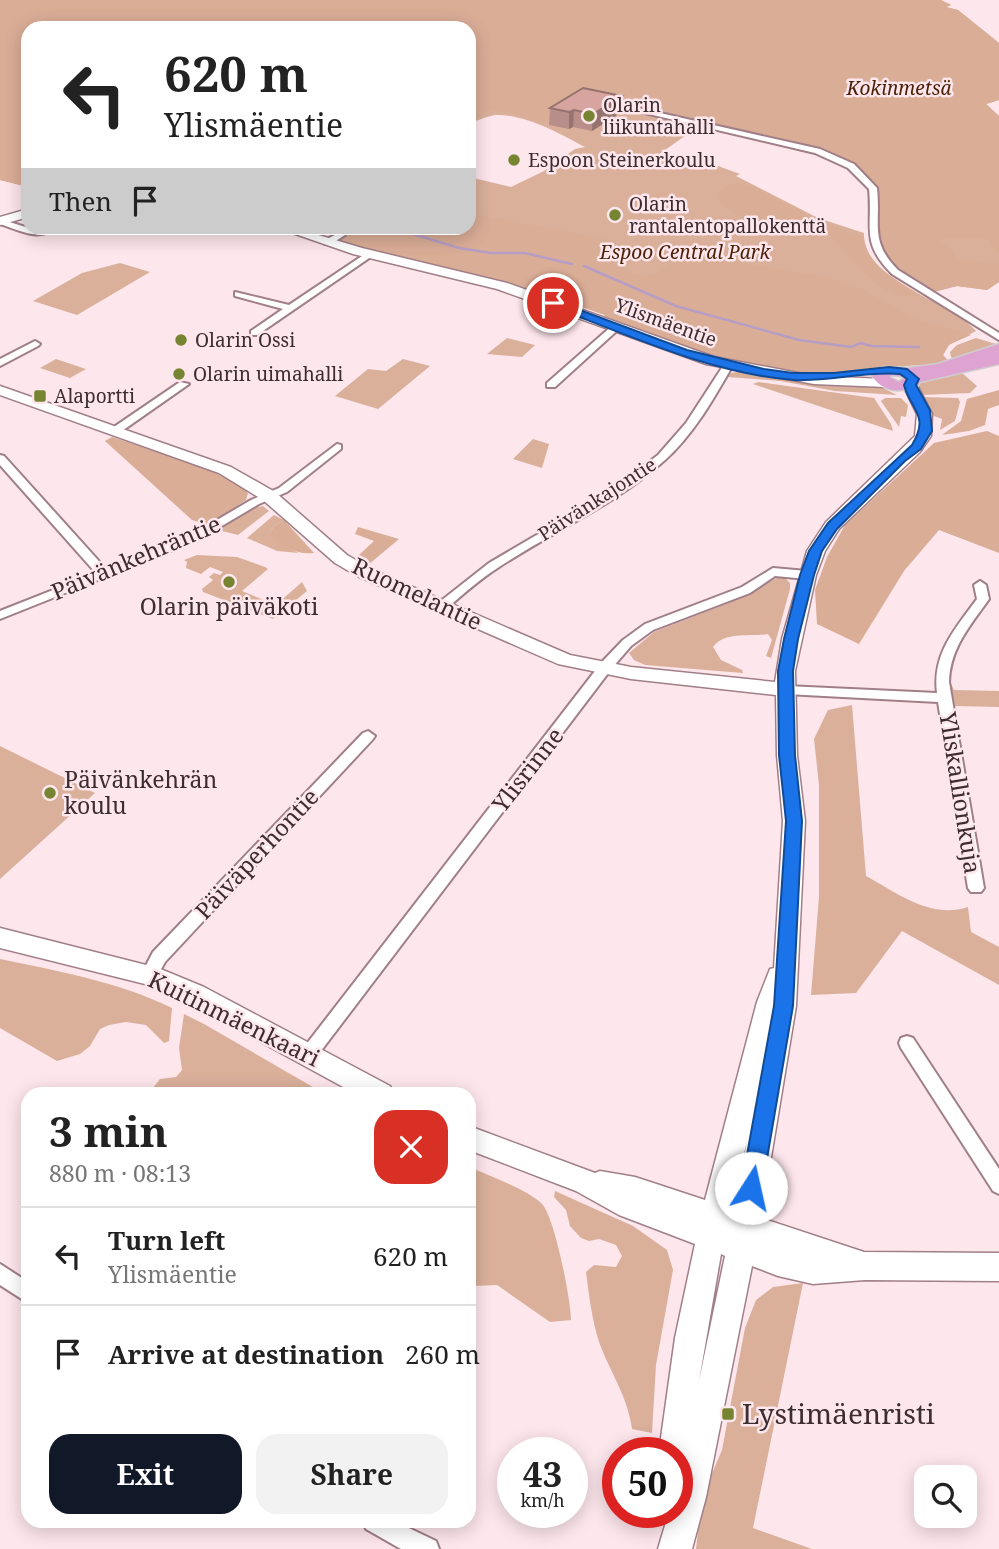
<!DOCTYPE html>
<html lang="en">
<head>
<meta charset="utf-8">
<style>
	body { margin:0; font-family:"Noto Serif",serif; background:#f2f2f2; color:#222; height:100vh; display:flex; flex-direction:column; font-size:26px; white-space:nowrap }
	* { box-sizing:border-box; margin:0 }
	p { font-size:23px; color:#767676 }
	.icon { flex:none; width:38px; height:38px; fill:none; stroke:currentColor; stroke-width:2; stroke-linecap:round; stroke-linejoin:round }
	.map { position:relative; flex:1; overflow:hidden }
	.panel { position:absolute; left:21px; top:1087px; width:455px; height:441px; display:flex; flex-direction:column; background:#fff; border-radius:21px; box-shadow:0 4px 18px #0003 }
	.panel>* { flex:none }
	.top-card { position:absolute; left:21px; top:21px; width:455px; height:214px; border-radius:21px; box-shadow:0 4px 18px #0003; background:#fff; color:#222; overflow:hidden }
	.controls { position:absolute; left:914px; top:1465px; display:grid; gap:14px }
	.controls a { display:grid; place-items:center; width:63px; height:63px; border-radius:14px; background:#fff; box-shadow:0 4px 18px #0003; font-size:35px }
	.speed { position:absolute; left:497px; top:1437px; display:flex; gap:14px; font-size:35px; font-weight:700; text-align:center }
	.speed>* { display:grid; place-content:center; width:91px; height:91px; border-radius:50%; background:#fff; box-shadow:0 4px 18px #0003; line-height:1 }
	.speed small { font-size:18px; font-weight:400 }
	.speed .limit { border:10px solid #d22; background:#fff; color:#111 }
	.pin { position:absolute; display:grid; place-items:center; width:60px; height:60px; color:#fff; margin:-30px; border:4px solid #fff; border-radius:50%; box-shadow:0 2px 7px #0007 }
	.me { position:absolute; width:77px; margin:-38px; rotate:10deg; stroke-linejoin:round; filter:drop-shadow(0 0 5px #0008) }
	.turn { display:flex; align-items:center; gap:24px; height:147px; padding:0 28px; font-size:32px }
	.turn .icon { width:91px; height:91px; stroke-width:2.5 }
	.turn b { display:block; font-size:49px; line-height:60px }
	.then { display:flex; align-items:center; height:66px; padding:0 28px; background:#0003; gap:14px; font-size:26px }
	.round { display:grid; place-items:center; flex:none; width:74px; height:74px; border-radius:21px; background:#f2f2f2 }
	.head { display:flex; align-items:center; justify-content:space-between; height:119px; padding:0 28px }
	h1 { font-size:42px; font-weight:700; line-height:52px }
	.cta { display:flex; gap:14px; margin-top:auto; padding:14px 28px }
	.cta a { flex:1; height:80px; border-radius:21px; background:#111827; color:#fff; font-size:28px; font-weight:700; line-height:80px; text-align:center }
	.cta a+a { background:#f2f2f2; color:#222 }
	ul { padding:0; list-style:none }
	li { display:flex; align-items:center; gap:21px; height:98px; padding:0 28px; border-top:2px solid #e0e0e0 }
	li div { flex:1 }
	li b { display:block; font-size:26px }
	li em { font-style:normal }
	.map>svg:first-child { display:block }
</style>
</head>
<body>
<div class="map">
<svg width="999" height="1549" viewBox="0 0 999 1549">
	<rect width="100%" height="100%" fill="#fde6ec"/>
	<!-- green -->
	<g fill="#dab09b">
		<path d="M 0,0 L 941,0 L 951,5 L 946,7 L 958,10 L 999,43 L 999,100 L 986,104 L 999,116 L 999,282 L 987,290 L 957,286 L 934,292 L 899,270 L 876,237 L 879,195 L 867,174 L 832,154 L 809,146 L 639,108 L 628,110 L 699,126 L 658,155 L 718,166 L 740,174 L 736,176 L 818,218 L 864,233 C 863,282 950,300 976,331 L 949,345 L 943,355 L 949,362 L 888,367 L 852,374 L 797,372 L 604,317 L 605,315 C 518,282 428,263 338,240 L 343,233 L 332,228 L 469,228 L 469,177 L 511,187 L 544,171 L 575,149 L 585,147 C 561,134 525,114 496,115 C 487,116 477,121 469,124 L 469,28 L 28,28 L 28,187 L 0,180 Z"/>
		<polygon points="120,263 150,272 77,315 33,301 82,273"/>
		<polygon points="507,338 535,345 522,357 487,354"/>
		<polygon points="976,338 996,344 955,360 951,357 950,352 957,345"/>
		<polygon points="56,359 86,369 70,378 40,368"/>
		<polygon points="403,359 430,366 378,409 335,396 368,369 386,371"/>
		<polygon points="742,371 815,383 881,387 897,395 835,391 780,381 728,377 731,373"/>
		<polygon points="962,373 977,386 970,393 921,395 917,385 920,382"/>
		<polygon points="759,382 874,398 891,424 893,431 753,384"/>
		<polygon points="922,397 958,398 960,402 955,421 940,430 942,419 934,416"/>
		<polygon points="885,398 901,398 908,405 906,417 901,416 899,427 881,401"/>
		<polygon points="533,439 549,444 542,468 513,459"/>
		<polygon points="263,506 269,511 238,535 218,530 250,509"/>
		<polygon points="274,515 284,520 274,526 270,532 288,548 299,553 277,551 247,538"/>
		<polygon points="197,555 237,557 265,567 268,569 242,591 276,605 302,582 307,591 273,619 203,592 202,589 213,580 209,577 214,573 220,575 223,572 210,567 201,574 186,568 187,562 184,560"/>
		<path d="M 777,578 L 785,578 L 790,583 L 790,589 L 771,658 L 766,656 L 772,640 L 768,634 C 751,637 724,631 713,647 L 721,660 L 742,670 L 743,673 L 645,665 L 634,660 L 629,653 L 654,632 L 731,602 Z"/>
		<polygon points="950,681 954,690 999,691 999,707 954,706"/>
		<path d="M 852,705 L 866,876 C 899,894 930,919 968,907 L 971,932 L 999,947 L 999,985 L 902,931 L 856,993 L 811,995 L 819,897 L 819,785 L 814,739 L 828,710 Z"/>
		<polygon points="0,746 95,793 0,879"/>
		<path d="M 0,959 C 58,971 119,982 172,1008 L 169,1041 L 164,1043 L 146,1025 L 126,1022 L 109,1025 L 100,1029 L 90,1046 L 80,1054 L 57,1061 L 0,1028 Z"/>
		<polygon points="184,1014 204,1024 325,1094 148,1094 160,1079 176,1077 182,1070 179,1048"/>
		<path d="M 469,1167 C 486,1174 530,1191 542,1204 C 555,1218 571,1301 571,1320 L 550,1322 L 497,1285 L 475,1286 L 469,1292 Z"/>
		<path d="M 555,1191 L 633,1226 L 667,1250 L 673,1270 L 656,1365 L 652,1433 L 632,1429 C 628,1397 610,1372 599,1342 C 592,1320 589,1295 586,1272 L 594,1265 L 616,1267 L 622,1256 L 616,1245 L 599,1239 L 589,1241 L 581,1238 L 570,1226 L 566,1210 L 554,1197 Z"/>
		<polygon points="803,1283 753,1528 812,1549 696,1549 702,1497 722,1450 745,1328 756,1300 773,1287"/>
	</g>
	<!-- forest -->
	<g fill="#daad97">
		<path d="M 0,0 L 941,0 L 951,5 L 946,7 L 958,10 L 999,43 L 999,100 L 986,104 L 999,116 L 999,253 L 994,250 L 989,239 L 943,238 L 940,242 L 954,252 L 956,259 L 995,263 L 999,261 L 999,282 L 987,290 L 957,286 L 934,292 C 894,268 874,262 878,212 C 878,200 879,191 872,181 C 848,144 687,119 639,108 L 625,109 L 572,100 L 541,124 L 522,116 L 492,110 L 469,121 L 469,28 L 28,28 L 28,187 L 0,180 Z"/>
		<path d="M 737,182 L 755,188 L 813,219 L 863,237 C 865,265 899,281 920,295 C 876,308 848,244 818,227 C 808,226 800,229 790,228 C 770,228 721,216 717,194 L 721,189 Z"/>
		<path d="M 469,213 L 616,241 L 614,263 C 648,285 656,277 683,253 L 825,277 L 862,289 L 915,319 L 971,335 L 948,345 L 943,355 L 949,362 C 929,366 911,365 891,367 C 878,369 866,373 854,374 C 767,382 682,349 604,317 L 605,315 L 506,281 L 343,244 L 338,242 L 343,233 L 332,228 L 469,228 Z"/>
		<polygon points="999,390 999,405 988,409 985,425 969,431 942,435 961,421 967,399"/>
		<polygon points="987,431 999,436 999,553 939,530 904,571 859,644 817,624 815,590 827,557 845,525 934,443"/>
		<polygon points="112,437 204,467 241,486 248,493 246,500 211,523 205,524 192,520 105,441"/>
		<path d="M 284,520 L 314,553 C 299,555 276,547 270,532 L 274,526 Z"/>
		<polygon points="358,527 399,539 368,565 359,555 374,541 355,534"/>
	</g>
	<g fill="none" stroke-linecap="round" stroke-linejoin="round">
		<!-- stream -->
		<g stroke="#b69dc4" stroke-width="2.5">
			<polyline points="412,228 413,234 459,248 491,253 525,253 572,264"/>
			<polyline points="584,266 676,306 799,340 851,347 861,343 871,346 919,347"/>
		</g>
		<defs>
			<g id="street">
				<path d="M 638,108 L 820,149 L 854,164 L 877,188 C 881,225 869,241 898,270 L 999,333 L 999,340 L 892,274 C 860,242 873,228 869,189 L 848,168 L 815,153 L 636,111 Z"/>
				<path d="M 0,219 L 35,230 L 45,230 L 49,232 C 33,239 16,229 0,224 Z"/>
				<polygon points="324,228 333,228 345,235 331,244 325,244 325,240 335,235"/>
				<polygon points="368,252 375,254 257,335 251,335 251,331 283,309 235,296 235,292 289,305"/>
				<polygon points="613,325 621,327 555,387 547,387 547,383"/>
				<polygon points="35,341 40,344 38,346 0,366 0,359"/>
				<path d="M 725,363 L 733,365 C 714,398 694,434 665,460 C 616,504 554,531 499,567 C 480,579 463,594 445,610 L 437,610 L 435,607 L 437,604 L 489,563 L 605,495 L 658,455 L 686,423 Z"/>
				<polygon points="180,382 189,384 119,433 111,433 111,429"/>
				<polygon points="337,444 341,445 341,449 287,492 259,504 198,540 0,619 0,611 96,573 0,465 0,455 4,456 106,569 190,536 251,500 279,488"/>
				<polygon points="773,568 807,571 813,575 807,579 775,576 750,593 653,630 631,646 612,668 314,1060 308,1062 302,1060 300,1055 302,1050 602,662 623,640 645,624 742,587"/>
				<path d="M 980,581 L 986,585 L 989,599 C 970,626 950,648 949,682 L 984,888 L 981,892 L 971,892 L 968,888 L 938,702 L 786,694 L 779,690 L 786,686 L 937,693 C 932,654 955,629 977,599 L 974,585 Z"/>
				<polygon points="368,731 375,736 373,739 165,962 155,980 149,982 143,980 141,975 153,952 363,733"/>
				<polygon points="907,1036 913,1038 999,1169 999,1194 993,1191 901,1048 899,1043 901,1038"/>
				<polygon points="0,1264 28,1282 28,1303 0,1285"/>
				<polygon points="363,1521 394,1521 436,1541 439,1549 401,1549 366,1529"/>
			</g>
			<g id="secondary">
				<polygon points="28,209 28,217 0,225 0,217"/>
				<polygon points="278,228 295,228 362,248 507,283 714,357 814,376 885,379 892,383 885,387 814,384 706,364 497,289 353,254"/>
				<path d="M 910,381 L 917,385 L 932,414 L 931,436 L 920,452 L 839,529 L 825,551 L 816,575 L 795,671 L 797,755 L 805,821 L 796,1006 L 761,1218 L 864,1252 L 999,1253 L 999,1281 L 865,1280 L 813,1284 L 778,1276 L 752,1266 L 706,1497 L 692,1549 L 658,1549 L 669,1512 L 677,1512 L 677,1481 L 681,1466 L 677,1467 L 677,1452 L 659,1452 L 675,1338 L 695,1244 L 619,1215 L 576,1191 L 469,1150 L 469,1126 L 595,1173 L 600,1171 L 635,1177 L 705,1200 L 757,1002 L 770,969 L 774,968 L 783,821 L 777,755 L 776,695 L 631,679 L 558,664 L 359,577 L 335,563 L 263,500 L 219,473 L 0,395 L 0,386 L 231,467 L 275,492 L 347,555 L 371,569 L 570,655 L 631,667 L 775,682 L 782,639 L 807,551 L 826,522 L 915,436 L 917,414 L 903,385 ZM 747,1141 L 734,1209 L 731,1208 ZM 721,1254 L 725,1256 L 699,1381 Z"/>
				<polygon points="0,928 158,968 204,987 390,1086 394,1094 356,1094 186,1001 145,984 0,948"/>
			</g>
			<path id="primary" d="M 999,344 L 999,354 L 996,355 L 999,354 L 999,364 L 920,382 L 917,387 C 898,392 884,393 872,376 L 883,367 L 908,368 L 938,364 ZM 892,375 L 906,377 L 899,382 L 889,377 Z"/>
		</defs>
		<!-- street casing -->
		<use href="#street" stroke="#a17f88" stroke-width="4"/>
		<!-- secondary casing -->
		<use href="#secondary" stroke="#a17f88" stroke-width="3"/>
		<!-- primary casing -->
		<use href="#primary" stroke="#d0cdce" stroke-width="3"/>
		<!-- street -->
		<use href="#street" fill="#fff" fill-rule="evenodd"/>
		<!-- secondary -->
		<use href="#secondary" fill="#fff" fill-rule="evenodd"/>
		<!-- primary -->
		<use href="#primary" fill="#dfa3d1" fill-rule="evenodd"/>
	</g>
	<!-- wall -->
	<polygon fill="#b98d89" points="550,108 620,113 592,131 573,127 569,129 549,125"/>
	<!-- shaded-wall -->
	<g fill="#96736f">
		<polygon points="622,96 620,113 592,131 593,114"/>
		<polygon points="574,110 573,127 569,129 569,112"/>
	</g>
	<!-- building -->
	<polygon fill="#d7a49f" stroke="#96736f" stroke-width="2" points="583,88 622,96 593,114 574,110 569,112 550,108"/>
	<!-- route -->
	<path fill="#1a73e8" stroke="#114b97" stroke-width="2" d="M 553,300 L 687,350 L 764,369 L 793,373 L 834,373 L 889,367 L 907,369 L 919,379 L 916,385 L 930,410 L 932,431 L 921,449 L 905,461 L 837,529 L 822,551 L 814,575 L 798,639 L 793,671 L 795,755 L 802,821 L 793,1006 L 762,1188 L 759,1195 L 751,1198 L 744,1195 L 741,1188 L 774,1006 L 786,821 L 779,755 L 778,671 L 784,639 L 800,575 L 809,551 L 828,523 L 912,445 C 930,415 911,411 904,385 L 907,379 L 900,374 C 865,371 829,382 794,380 C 712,374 625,334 549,305 L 549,301 Z"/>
	<!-- markers -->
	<g fill="#778533" stroke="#fde6ec" stroke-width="2.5">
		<circle cx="589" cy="116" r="7"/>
		<circle cx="514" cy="160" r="7"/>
		<circle cx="615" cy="215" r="7"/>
		<circle cx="181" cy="340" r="7"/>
		<circle cx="179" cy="374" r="7"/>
		<rect x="33" y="389" width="14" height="14" rx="3.5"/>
		<circle cx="229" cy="582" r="7"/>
		<circle cx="50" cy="793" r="7"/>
		<rect x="721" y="1407" width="14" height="14" rx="3.5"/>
	</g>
	<g text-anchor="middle" stroke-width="5" stroke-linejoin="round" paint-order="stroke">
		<!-- far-park labels -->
		<g font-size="19" font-style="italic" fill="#4c2108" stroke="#fde6ec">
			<text x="899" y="95">Kokinmetsä</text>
			<text x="685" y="259">Espoo Central Park</text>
		</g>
		<!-- far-poi labels -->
		<g font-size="19" fill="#3c2d31" stroke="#fde6ec" text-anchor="start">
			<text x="603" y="112">Olarin<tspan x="603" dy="22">liikuntahalli</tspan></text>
			<text x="528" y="167">Espoon Steinerkoulu</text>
			<text x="629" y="211">Olarin<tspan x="629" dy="22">rantalentopallokenttä</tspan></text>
			<text x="195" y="347">Olarin Ossi</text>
			<text x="193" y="381">Olarin uimahalli</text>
			<text x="54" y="403">Alaportti</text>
		</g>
		<!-- far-street labels -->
		<g font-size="19" fill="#3c2d31" stroke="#fde6ec">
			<text transform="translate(666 322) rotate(20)" y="7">Ylismäentie</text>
			<text transform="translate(597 499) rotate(-33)" y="7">Päivänkajontie</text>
		</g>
		<!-- street labels -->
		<g font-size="23" fill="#3c2d31" stroke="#fde6ec">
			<text transform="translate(136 558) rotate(-23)" y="8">Päivänkehräntie</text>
			<text transform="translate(417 594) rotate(25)" y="8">Ruomelantie</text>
			<text transform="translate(528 770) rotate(-52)" y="8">Ylisrinne</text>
			<text transform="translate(960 793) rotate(81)" y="8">Yliskallionkuja</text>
			<text transform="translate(257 854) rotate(-47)" y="8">Päiväperhontie</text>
			<text transform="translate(234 1019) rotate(26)" y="8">Kuitinmäenkaari</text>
		</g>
		<!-- poi labels -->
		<g font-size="23" fill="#3c2d31" stroke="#fde6ec">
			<text x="229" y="615">Olarin päiväkoti</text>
			<text x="64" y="788" text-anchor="start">Päivänkehrän<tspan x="64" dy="26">koulu</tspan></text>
		</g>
		<!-- near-poi labels -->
		<g font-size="28" fill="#3c2d31" stroke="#fde6ec" text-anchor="start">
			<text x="742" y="1424">Lystimäenristi</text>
		</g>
	</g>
</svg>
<div class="controls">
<a><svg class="icon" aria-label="search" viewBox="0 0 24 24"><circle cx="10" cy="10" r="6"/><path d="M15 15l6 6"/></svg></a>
</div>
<div class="speed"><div>43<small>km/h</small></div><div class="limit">50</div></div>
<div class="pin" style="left:553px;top:303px;background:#d93025"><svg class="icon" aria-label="arrive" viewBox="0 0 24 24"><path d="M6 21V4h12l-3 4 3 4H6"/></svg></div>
<svg class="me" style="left:751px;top:1188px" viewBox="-20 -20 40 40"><circle r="19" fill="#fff"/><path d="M0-13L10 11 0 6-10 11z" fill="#1a73e8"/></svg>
<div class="top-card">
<div class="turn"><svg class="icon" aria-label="left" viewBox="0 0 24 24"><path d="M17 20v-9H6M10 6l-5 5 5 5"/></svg><div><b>620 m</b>Ylismäentie</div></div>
<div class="then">Then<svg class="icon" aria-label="arrive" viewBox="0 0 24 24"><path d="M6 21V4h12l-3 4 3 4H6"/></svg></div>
</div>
<section class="panel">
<div class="head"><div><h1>3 min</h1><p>880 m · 08:13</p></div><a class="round" style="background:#d93025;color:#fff"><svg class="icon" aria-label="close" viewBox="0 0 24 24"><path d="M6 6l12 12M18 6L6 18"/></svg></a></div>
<ul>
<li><svg class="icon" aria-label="left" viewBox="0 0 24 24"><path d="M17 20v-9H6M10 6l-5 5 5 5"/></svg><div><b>Turn left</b><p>Ylismäentie</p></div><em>620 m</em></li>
<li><svg class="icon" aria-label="arrive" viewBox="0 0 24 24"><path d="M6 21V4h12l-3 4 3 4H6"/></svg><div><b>Arrive at destination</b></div><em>260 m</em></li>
</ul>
<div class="cta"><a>Exit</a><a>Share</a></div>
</section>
</div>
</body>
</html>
